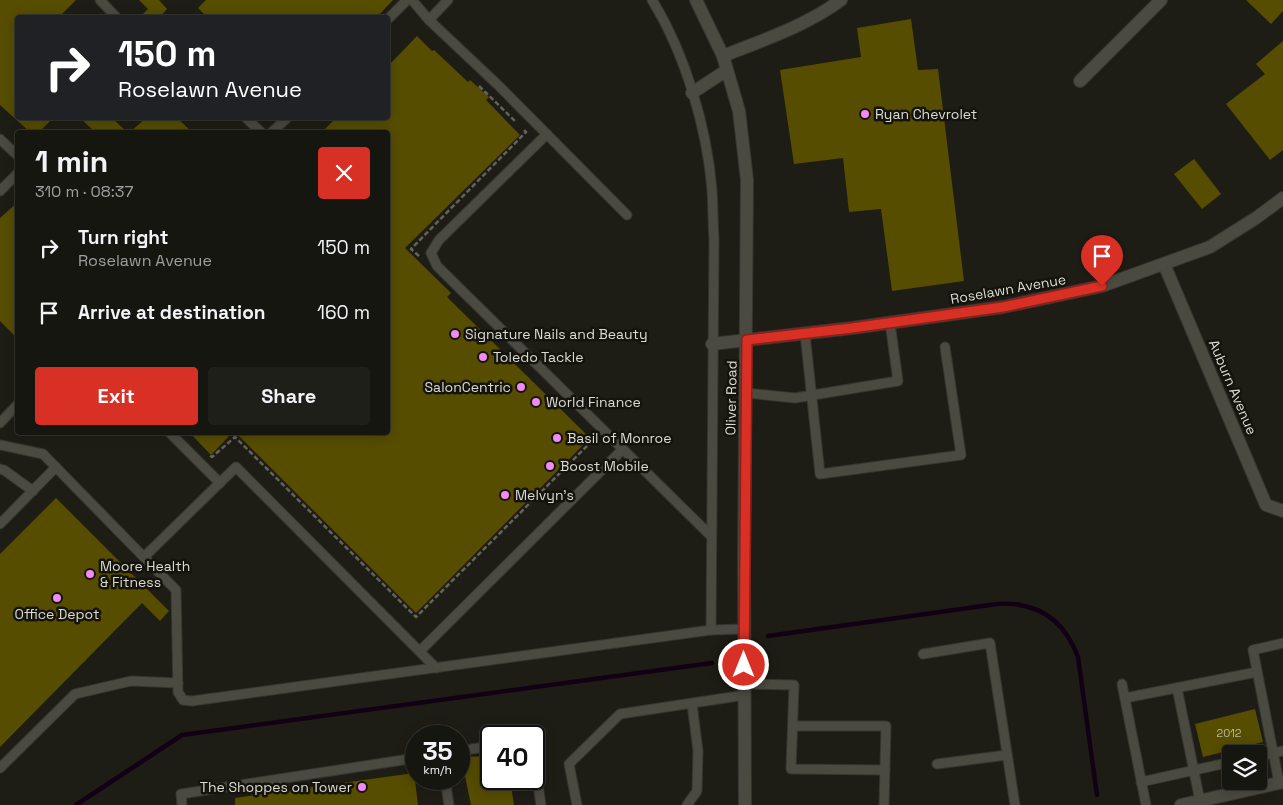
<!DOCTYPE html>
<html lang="en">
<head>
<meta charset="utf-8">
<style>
	body { margin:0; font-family:"Space Grotesk",sans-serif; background:#1f1f19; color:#f1f3f6; height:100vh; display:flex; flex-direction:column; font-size:19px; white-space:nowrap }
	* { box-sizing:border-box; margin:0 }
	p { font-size:16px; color:#9e9f9f }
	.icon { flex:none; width:28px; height:28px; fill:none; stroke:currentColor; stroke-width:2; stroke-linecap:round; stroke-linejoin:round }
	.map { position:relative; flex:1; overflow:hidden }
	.details { position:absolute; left:15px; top:130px; width:375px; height:305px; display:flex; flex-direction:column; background:#161610; border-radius:5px; box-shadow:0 2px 12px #0003,0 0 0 1px #353530 }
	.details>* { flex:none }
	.top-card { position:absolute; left:15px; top:15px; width:375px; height:105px; border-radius:5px; box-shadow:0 2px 12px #0003,0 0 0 1px #353530; background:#202124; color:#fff; overflow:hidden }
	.fabs { position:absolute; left:1222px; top:745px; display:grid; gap:10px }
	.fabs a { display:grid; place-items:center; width:45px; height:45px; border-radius:5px; background:#161610; box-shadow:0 2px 12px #0003,0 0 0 1px #353530; font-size:25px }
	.speed { position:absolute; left:405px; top:725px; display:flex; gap:10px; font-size:25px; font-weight:700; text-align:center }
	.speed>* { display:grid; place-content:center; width:65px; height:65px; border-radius:50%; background:#161610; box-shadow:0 2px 12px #0003,0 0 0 1px #353530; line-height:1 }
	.speed small { font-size:12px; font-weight:400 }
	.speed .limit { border:2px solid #111; border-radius:8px; background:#fff; color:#111 }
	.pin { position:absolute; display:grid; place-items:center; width:42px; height:42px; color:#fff; margin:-51px -21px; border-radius:50% 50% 50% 0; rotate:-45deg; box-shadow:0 0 5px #0007 }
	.pin .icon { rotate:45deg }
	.me { position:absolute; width:55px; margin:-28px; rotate:0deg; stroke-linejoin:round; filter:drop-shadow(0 0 4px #0008) }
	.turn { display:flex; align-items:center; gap:18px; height:105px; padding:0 20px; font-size:22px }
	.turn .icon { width:65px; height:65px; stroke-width:2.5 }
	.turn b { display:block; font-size:35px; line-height:42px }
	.round { display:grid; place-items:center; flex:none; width:52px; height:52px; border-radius:5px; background:#1f1f19 }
	.summary { display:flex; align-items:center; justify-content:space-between; height:85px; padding:0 20px }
	h1 { font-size:30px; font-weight:700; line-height:38px }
	.action { display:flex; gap:10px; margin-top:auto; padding:10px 20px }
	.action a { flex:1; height:58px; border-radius:5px; background:#d93025; color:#fff; font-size:20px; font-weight:700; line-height:58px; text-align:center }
	.action a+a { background:#1f1f19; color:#f1f3f6 }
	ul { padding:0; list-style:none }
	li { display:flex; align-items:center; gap:15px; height:65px; padding:0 20px }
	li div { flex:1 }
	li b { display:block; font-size:19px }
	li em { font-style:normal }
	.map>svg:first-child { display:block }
</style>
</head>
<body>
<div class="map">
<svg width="1283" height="805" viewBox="0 0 1283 805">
	<rect width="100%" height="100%" fill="#1e1d15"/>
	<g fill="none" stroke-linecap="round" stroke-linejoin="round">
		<!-- stream -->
		<g stroke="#120014" stroke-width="4.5">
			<path d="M 768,636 L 997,604 C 1005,604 1013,603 1020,605 C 1050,610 1068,630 1078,657 L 1097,795"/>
			<polyline points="76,805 182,735 712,663"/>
		</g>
	</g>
	<!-- building -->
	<g fill="#564d00">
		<polygon points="0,0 76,0 58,18 18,18 18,118 53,118 39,132 30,132 0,105"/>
		<polygon points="139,0 159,0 167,9 159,18 139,18 148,9"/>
		<polygon points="206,0 393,0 376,18 208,18 198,8"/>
		<polygon points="1246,0 1283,0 1283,11 1271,24"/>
		<polygon points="911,19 918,70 938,69 964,281 892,291 881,209 849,212 843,158 794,164 780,70 861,57 857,28"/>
		<polygon points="417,36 432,51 434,50 468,82 470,80 489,97 486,100 520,135 405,248 451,293 447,297 590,438 416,613 235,432 388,432 388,132 322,132 336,118 388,118 388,66"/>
		<polygon points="1283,41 1283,150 1270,160 1226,104 1265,74 1256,64"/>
		<polygon points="80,118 112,118 127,132 95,132"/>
		<polygon points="146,118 177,118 192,132 130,132"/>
		<polygon points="1194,159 1221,194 1202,209 1174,174"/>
		<polygon points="18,202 18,339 0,321 0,218"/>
		<polygon points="189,432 233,432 211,455"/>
		<polygon points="56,498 169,611 160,621 142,603 0,747 0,554"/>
		<polygon points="1255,709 1263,742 1203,757 1195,724"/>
		<polygon points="491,756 491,779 510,779 514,805 471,805 461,757"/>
		<polygon points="414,773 418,805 235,805 235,798"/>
	</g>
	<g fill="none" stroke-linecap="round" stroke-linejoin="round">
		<defs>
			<g id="service">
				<polyline points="100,0 117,18"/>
				<polyline points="412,0 429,20 499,86 627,215"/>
				<path d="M 652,0 C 685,53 707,128 712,190 C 713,207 713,224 714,240 L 711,630"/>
				<polyline points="388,19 407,0"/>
				<polyline points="429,20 448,0"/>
				<polyline points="246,118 261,132"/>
				<polyline points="272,132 287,118"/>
				<polyline points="547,134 439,240 431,253 437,266 711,536"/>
				<polyline points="0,139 18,156"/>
				<polyline points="0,191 18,173"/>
				<polyline points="805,334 820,474 961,455 945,347"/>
				<polyline points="746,393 795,398 898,381 890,323"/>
				<polyline points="0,423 18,404"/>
				<polyline points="169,432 220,483"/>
				<polyline points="0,445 43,454 176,590 178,692 183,700 192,701 711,630 744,629"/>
				<polyline points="0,469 4,470 33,491"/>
				<polyline points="0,524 56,467"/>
				<polyline points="144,557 236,467 436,668"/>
				<polyline points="420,651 623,449"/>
				<polyline points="923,654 990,643 1015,805"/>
				<polyline points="744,684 794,685 791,769 885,770"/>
				<polyline points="1122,684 1146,805"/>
				<polyline points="1177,688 1200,801"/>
				<polyline points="1125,698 1257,672"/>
				<polyline points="793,726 886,726 884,805"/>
				<polyline points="459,751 491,746"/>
				<polyline points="1259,756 1283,751"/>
				<polyline points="534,758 541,805"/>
				<polyline points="937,764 1007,755"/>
				<polyline points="0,768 75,694 131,681 178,683"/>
				<polyline points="445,779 449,805"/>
				<polyline points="1141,782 1231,762"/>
				<polyline points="1279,783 1253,650 1283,643"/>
				<polyline points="182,805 181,794 416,758"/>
				<polyline points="577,805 569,764 620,714 745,695"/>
				<polyline points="687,805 697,791 698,751 692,704"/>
			</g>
			<g id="minor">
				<path d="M 723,56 C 763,40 806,26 841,0"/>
				<polyline points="1080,81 1161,0"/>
				<polyline points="692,93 727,70"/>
				<polyline points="1164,264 1266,505 1283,511"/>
				<polyline points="712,344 852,328 1003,307 1102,286 1210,247 1256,218 1283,198"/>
			</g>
			<g id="tertiary">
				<polyline points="696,0 723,56 739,111 747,180 744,567 745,805"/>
				<polyline points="1181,805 1283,782"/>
			</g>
		</defs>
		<!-- service casing -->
		<use href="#service" stroke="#363631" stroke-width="11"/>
		<!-- minor casing -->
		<use href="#minor" stroke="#363631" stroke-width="14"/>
		<!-- tertiary casing -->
		<use href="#tertiary" stroke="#363631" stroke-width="14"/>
		<!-- path -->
		<g stroke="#63625b" stroke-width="2.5" stroke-dasharray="5 2.5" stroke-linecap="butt">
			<polyline points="479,86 516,122"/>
			<polyline points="419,256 411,249 526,132 524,130"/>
			<polyline points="210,456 212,457 235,437 416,617 596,437"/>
		</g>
		<!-- service -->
		<use href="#service" stroke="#4b4a41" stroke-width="9"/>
		<!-- minor -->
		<use href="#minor" stroke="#4b4a41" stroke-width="12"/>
		<!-- tertiary -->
		<use href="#tertiary" stroke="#4b4a41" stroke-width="12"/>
	</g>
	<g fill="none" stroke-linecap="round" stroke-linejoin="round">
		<defs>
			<polyline id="route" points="744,665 747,340 852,328 1003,307 1102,286"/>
		</defs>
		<!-- route casing -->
		<use href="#route" stroke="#8d1f18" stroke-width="12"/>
		<!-- route -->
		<use href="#route" stroke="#d93025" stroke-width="9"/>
	</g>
	<!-- markers -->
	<g fill="#f28af3" stroke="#15140c" stroke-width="2">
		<circle cx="865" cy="114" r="5"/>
		<circle cx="455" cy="334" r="5"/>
		<circle cx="483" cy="357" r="5"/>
		<circle cx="521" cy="387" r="5"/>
		<circle cx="536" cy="402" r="5"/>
		<circle cx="557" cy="438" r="5"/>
		<circle cx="550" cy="466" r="5"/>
		<circle cx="505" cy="495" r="5"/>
		<circle cx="90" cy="574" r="5"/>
		<circle cx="57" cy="598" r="5"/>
		<circle cx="362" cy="787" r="5"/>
	</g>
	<g text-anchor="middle" stroke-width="5" stroke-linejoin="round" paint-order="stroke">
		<!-- number labels -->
		<g font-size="11" fill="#bab7a0">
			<text x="1229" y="737">2012</text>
		</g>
		<!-- poi labels -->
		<g font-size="14" fill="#dbdad5" stroke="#15140c" text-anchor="start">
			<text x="875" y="119">Ryan Chevrolet</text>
			<text x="465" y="339">Signature Nails and Beauty</text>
			<text x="493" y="362">Toledo Tackle</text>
			<text x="511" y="392" text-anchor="end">SalonCentric</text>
			<text x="546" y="407">World Finance</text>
			<text x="567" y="443">Basil of Monroe</text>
			<text x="560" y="471">Boost Mobile</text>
			<text x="515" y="500">Melvyn's</text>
			<text x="100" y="571">Moore Health<tspan x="100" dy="16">&amp; Fitness</tspan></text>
			<text x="57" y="619" text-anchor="middle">Office Depot</text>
			<text x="352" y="792" text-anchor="end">The Shoppes on Tower</text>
		</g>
		<!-- street labels -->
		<g font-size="14" fill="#dbdad5" stroke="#15140c">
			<text transform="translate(1008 289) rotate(-10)" y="5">Roselawn Avenue</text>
			<text transform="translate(1233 387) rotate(67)" y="5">Auburn Avenue</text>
			<text transform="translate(731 398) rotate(-89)" y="5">Oliver Road</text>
		</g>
	</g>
</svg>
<div class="fabs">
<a><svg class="icon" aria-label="layers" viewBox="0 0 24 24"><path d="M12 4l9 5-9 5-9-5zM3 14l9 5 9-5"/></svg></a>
</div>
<div class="speed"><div>35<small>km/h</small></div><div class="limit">40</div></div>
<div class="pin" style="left:1102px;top:286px;background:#d93025"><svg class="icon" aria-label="arrive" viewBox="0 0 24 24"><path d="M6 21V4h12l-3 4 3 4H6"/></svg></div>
<svg class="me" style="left:744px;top:665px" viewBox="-20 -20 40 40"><circle r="17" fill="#d93025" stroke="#fff" stroke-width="3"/><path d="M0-11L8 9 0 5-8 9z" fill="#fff"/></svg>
<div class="top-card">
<div class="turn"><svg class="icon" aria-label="right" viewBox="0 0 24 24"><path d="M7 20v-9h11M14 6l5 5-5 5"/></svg><div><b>150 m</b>Roselawn Avenue</div></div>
</div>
<section class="details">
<div class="summary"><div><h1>1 min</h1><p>310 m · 08:37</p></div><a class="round" style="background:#d93025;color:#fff"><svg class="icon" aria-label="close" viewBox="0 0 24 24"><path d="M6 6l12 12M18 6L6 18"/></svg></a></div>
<ul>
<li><svg class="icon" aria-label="right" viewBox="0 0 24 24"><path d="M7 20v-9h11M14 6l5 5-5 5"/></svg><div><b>Turn right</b><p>Roselawn Avenue</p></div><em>150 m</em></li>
<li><svg class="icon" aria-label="arrive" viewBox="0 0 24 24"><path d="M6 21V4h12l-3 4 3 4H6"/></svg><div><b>Arrive at destination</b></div><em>160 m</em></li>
</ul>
<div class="action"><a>Exit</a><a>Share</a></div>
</section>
</div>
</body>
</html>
